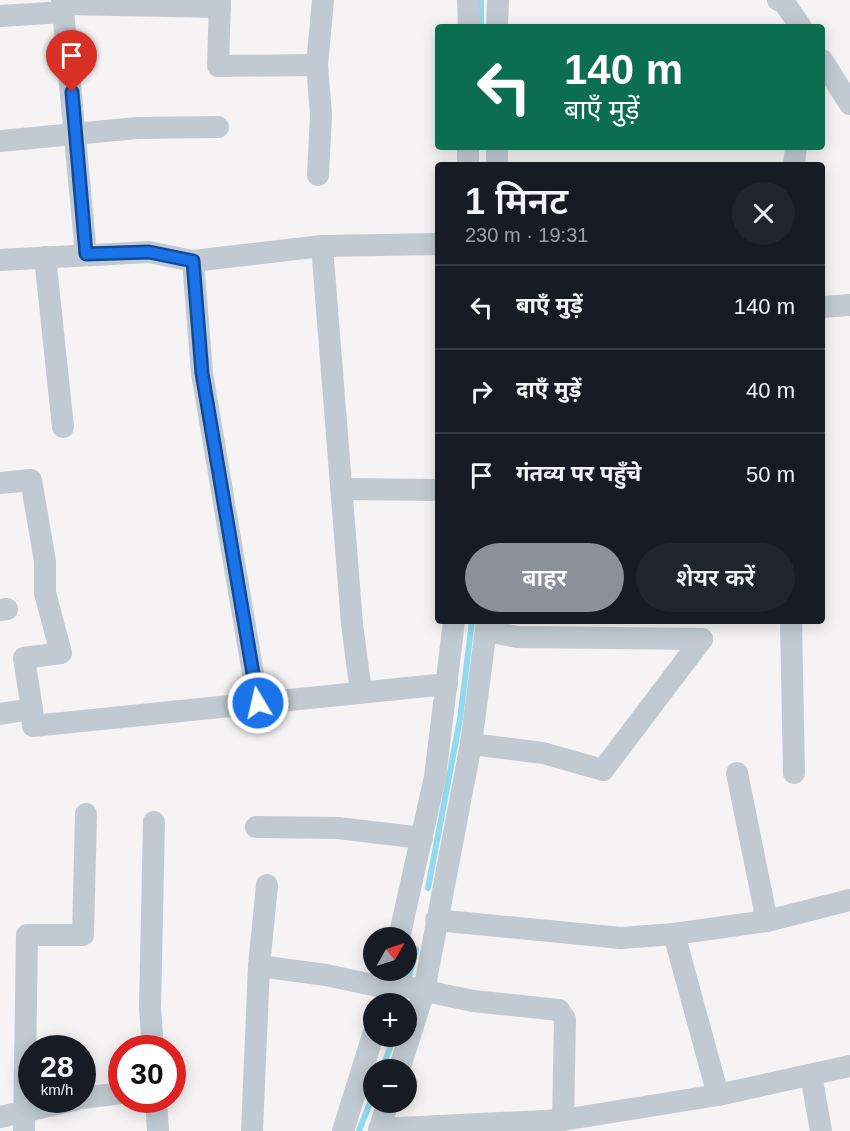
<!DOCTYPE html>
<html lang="hi">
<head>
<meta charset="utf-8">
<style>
	body { margin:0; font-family:Arial,"Noto Sans Devanagari",sans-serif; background:#20242c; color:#f1f3f6; height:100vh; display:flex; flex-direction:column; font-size:22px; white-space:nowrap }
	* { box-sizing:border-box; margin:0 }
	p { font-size:20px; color:#9ea1a6 }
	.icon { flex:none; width:33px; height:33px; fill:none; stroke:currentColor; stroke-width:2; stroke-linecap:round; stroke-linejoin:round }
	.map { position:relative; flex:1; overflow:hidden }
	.drawer { position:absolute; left:435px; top:162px; width:390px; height:462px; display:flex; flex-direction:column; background:#171b24; border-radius:6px; box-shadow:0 3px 15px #0003 }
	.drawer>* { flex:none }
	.hud { position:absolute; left:435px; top:24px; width:390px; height:126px; border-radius:6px; box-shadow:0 3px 15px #0003; background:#0b6e4f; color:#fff; overflow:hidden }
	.needle { width:39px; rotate:51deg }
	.tools { position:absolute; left:363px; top:927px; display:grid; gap:12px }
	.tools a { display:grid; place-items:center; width:54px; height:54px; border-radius:50%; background:#171b24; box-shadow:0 3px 15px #0003; font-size:30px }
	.speed { position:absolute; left:18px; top:1035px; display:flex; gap:12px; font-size:30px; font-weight:700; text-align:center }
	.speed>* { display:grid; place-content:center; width:78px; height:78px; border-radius:50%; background:#171b24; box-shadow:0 3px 15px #0003; line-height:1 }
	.speed small { font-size:15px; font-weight:400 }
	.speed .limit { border:9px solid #d22; background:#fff; color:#111 }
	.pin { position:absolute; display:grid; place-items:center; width:51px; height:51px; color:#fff; margin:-62px -26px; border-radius:50% 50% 50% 0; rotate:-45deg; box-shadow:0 0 6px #0007 }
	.pin .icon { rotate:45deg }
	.me { position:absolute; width:66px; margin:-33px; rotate:351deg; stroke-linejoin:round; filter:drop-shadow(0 0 4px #0008) }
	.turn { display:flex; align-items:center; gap:21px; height:126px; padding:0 30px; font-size:27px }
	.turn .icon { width:78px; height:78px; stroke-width:2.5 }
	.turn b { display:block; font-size:42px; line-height:51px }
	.round { display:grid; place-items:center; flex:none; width:63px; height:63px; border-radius:32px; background:#20242c }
	.summary { display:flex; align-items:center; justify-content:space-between; height:102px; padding:0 30px }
	h1 { font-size:36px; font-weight:600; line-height:45px }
	.cta { display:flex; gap:12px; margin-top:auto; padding:12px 30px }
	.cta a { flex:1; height:69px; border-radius:36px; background:#8c9099; color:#fff; font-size:24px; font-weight:600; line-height:69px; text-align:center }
	.cta a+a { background:#20242c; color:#f1f3f6 }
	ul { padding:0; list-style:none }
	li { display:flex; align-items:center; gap:18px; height:84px; padding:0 30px; border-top:2px solid #363941 }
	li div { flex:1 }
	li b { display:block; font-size:22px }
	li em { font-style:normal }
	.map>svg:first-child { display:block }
</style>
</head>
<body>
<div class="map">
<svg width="850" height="1131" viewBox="0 0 850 1131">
	<rect width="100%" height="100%" fill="#f5f3f3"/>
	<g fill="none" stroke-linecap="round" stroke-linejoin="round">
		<!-- stream -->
		<g stroke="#90daee" stroke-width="6">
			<polyline points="481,27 481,0"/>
			<polyline points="428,888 460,719 472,621"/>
			<polyline points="402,1004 416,949"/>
			<polyline points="382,1070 394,1036"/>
			<polyline points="359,1131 374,1092"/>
		</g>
		<!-- minor -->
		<g stroke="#c1cad2" stroke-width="22">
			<polyline points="62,0 86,254"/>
			<polyline points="220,0 218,66 317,65"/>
			<polyline points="468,0 469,27"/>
			<polyline points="778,0 783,1 801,27"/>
			<polyline points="63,4 220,7"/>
			<polyline points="0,16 64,12"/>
			<polyline points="497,27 498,0"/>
			<polyline points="822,60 850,104"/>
			<polyline points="0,141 137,128 218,127"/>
			<polyline points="497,147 497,165"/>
			<polyline points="468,165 468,147"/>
			<polyline points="794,165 796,147"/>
			<polyline points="318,175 321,115 317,65 323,0"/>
			<polyline points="322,246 352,624 361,692"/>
			<polyline points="45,257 63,427"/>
			<polyline points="0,260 149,252 193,261 202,373 258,703"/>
			<polyline points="193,261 322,246 438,244"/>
			<polyline points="822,307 850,305"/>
			<polyline points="0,483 31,480 45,561 45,593 61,653 24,658 32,709 0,714"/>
			<polyline points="342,489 438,490"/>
			<polyline points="0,610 7,609"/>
			<polyline points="791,621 794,773"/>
			<polyline points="486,631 517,637 702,639"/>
			<polyline points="32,709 33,726 447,684"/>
			<polyline points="471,744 543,753 603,770 702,639"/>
			<polyline points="737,773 767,921"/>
			<polyline points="256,827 338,828 422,838"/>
			<polyline points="436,920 621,938 674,934 767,921 850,900"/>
			<polyline points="674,934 718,1095"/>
			<polyline points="399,938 435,777 454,621"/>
			<polyline points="259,966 326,975 387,988"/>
			<polyline points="388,983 473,1001 559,1010 565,1019 563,1120"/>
			<polyline points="153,1048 150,1008 154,822"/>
			<polyline points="399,1070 424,991 471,744 487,621"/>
			<polyline points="811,1075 821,1131"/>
			<polyline points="82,1098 122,1093"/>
			<polyline points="156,1100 158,1131"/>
			<polyline points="0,1117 75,1100"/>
			<polyline points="379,1129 563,1120 718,1095 850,1066"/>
			<polyline points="24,1131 27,935 83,935 86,814"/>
			<polyline points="252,1131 259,966 267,885"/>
			<polyline points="343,1131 374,1032"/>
			<polyline points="379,1131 388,1102"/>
		</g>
	</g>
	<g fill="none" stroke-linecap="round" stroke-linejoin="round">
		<defs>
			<polyline id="route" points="72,92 86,254 149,252 193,261 202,373 258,703"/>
		</defs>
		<!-- route casing -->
		<use href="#route" stroke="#114b97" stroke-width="15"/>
		<!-- route -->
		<use href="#route" stroke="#1a73e8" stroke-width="10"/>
	</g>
</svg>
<div class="tools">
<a><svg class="needle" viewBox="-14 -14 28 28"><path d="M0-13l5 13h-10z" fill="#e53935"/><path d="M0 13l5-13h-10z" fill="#9ea1a6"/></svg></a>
<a>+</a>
<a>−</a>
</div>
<div class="speed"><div>28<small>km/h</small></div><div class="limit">30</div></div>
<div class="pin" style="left:72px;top:92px;background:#d93025"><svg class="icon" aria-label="arrive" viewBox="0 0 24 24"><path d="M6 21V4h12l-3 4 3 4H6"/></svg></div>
<svg class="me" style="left:258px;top:703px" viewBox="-20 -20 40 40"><circle r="17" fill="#1a73e8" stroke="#fff" stroke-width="3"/><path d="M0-11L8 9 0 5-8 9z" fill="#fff"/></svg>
<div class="hud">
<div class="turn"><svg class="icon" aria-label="left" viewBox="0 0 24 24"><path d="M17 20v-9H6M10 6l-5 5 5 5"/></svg><div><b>140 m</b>बाएँ मुड़ें</div></div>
</div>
<section class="drawer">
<div class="summary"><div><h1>1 मिनट</h1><p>230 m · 19:31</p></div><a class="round"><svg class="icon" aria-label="close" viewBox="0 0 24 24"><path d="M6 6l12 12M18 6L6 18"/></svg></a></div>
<ul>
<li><svg class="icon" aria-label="left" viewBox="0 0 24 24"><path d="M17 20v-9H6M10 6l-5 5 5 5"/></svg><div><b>बाएँ मुड़ें</b></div><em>140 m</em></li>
<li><svg class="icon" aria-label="right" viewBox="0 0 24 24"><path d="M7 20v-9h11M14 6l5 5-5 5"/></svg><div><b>दाएँ मुड़ें</b></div><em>40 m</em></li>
<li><svg class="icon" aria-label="arrive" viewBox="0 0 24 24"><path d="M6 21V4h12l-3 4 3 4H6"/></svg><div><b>गंतव्य पर पहुँचे</b></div><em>50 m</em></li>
</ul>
<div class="cta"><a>बाहर</a><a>शेयर करें</a></div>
</section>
</div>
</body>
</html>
